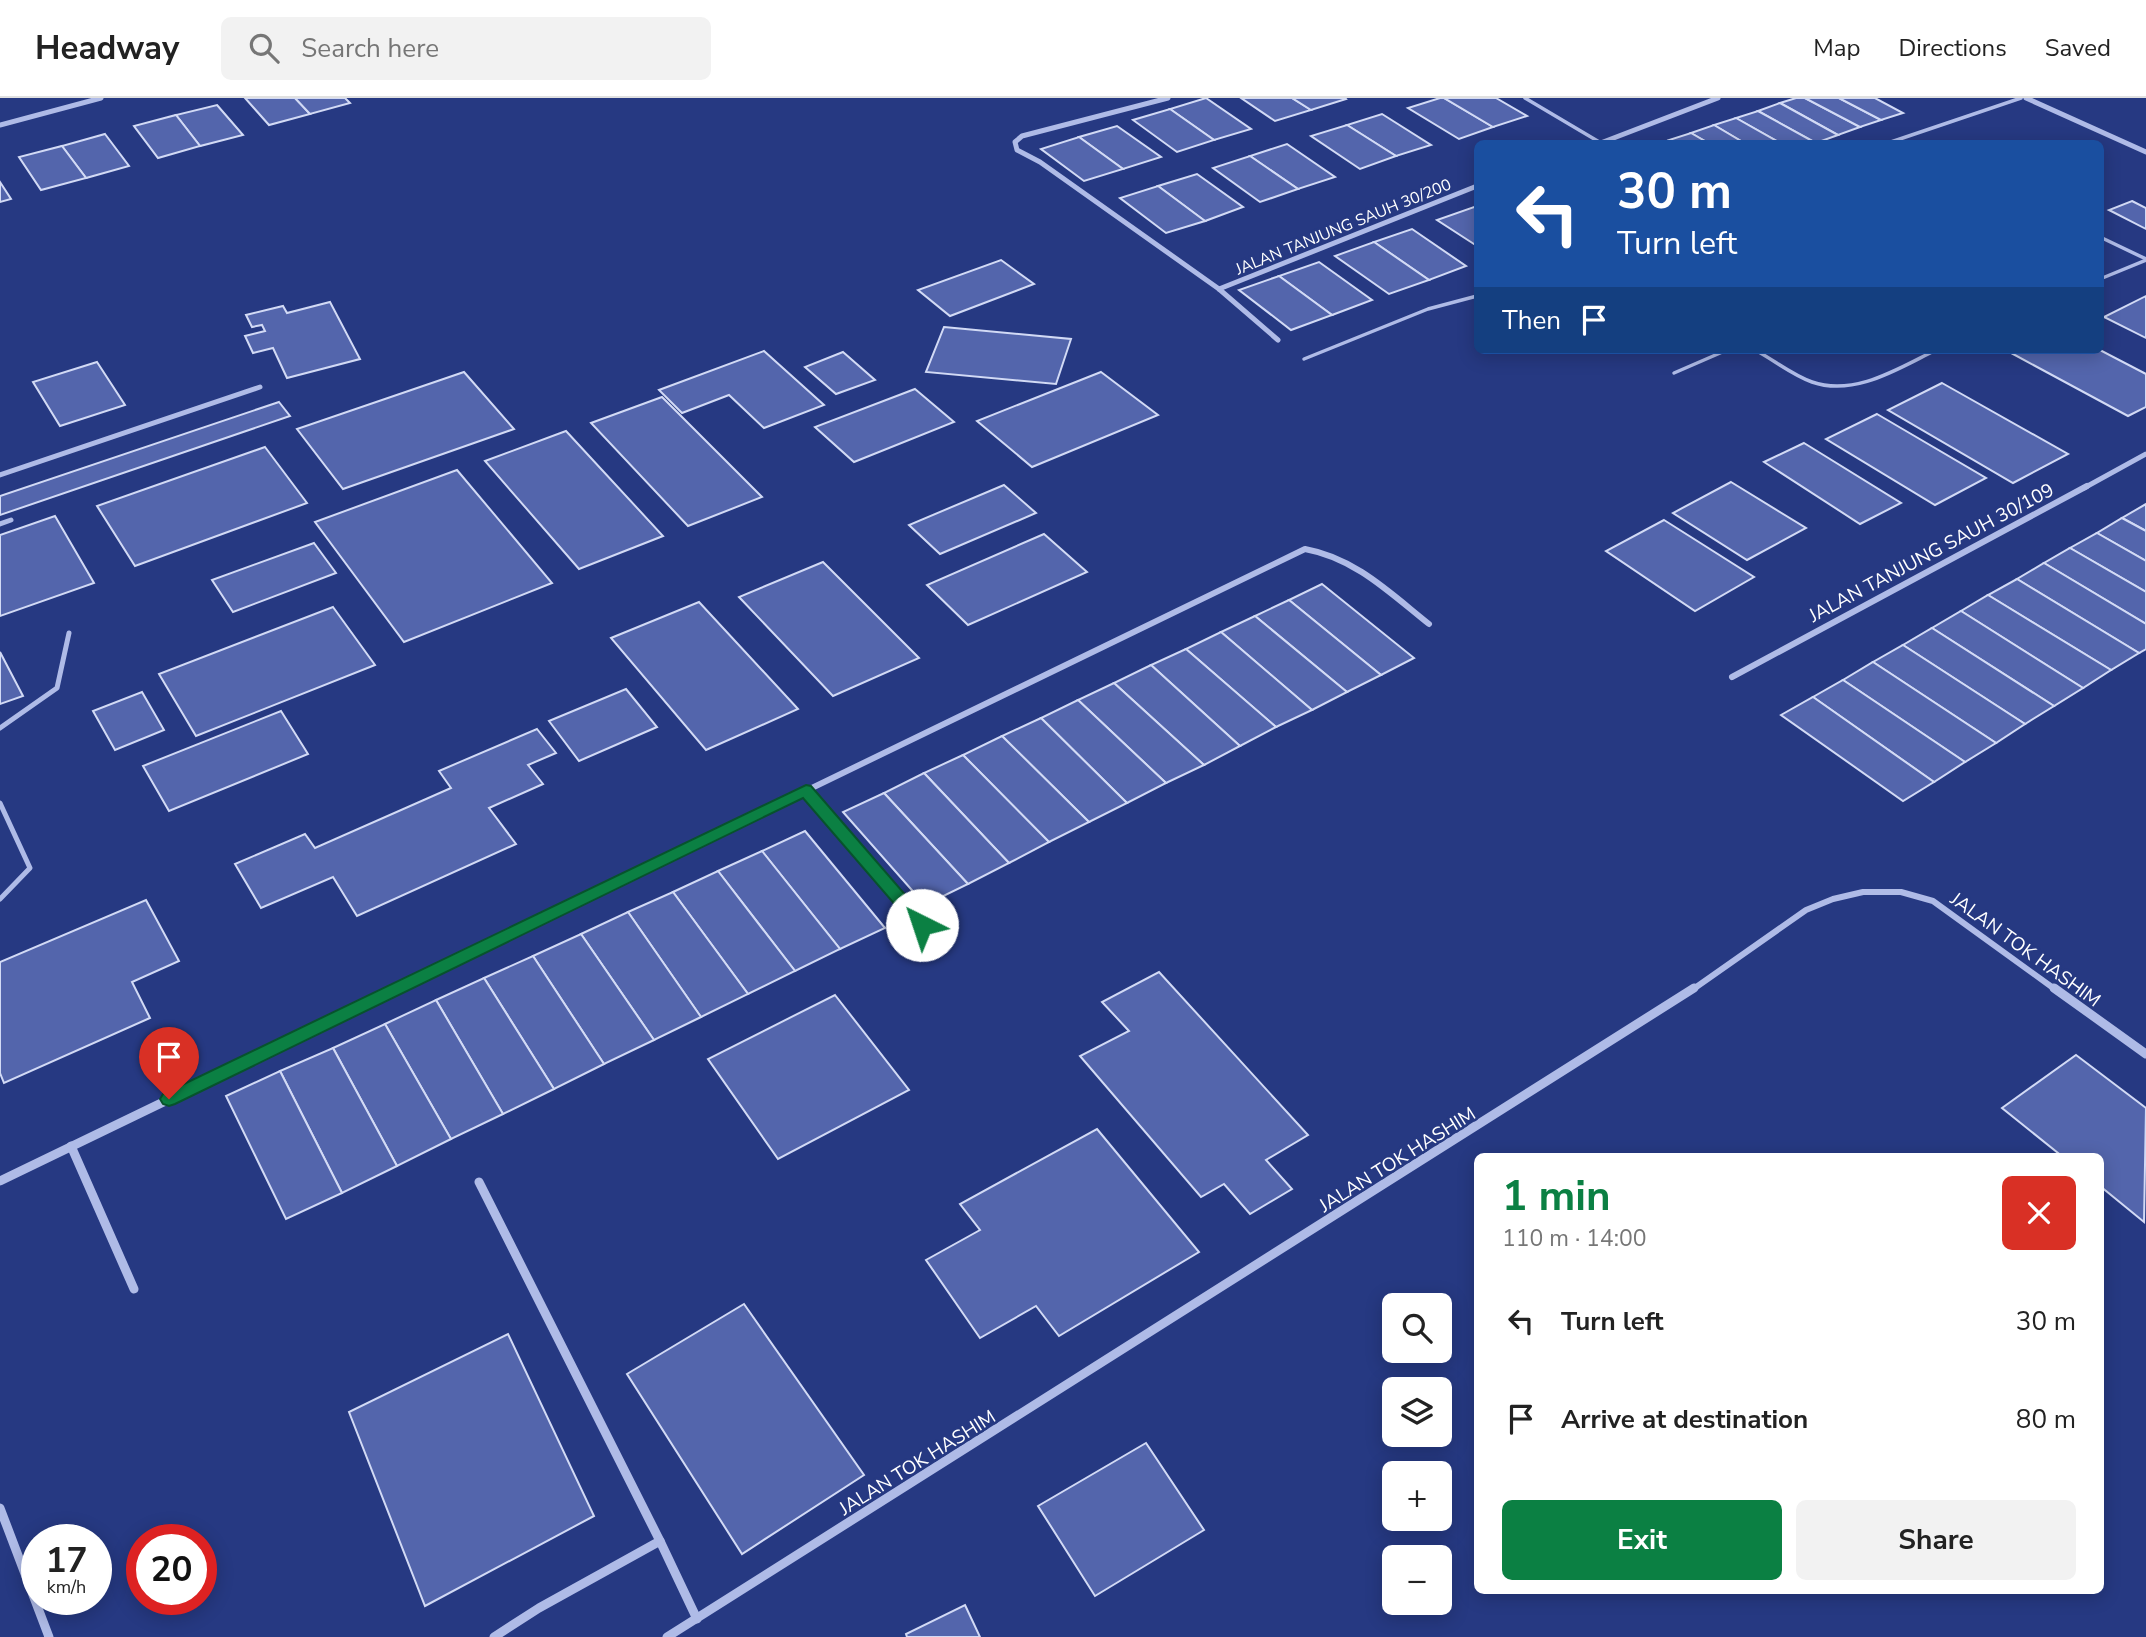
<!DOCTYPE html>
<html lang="en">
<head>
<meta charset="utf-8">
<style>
	body { margin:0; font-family:"Nunito Sans",sans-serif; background:#f2f2f2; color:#222; height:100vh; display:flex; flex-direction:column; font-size:26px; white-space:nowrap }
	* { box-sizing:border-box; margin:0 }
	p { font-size:23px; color:#767676 }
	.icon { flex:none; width:38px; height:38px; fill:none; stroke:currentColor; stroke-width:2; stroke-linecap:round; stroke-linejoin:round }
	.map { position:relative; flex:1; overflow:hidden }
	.sheet { position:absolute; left:1474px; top:1055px; width:630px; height:441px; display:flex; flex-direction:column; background:#fff; border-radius:10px; box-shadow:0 4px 18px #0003 }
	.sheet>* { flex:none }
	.guide { position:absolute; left:1474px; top:42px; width:630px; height:214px; border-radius:10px; box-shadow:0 4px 18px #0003; background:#1a4fa0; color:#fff; overflow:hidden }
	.fabs { position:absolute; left:1382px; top:1195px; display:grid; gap:14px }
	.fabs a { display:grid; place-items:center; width:70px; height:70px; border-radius:10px; background:#fff; box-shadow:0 4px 18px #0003; font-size:35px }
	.speed { position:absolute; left:21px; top:1426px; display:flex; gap:14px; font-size:35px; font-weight:700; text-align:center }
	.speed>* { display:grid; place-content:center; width:91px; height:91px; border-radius:50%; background:#fff; box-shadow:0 4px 18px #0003; line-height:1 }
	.speed small { font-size:18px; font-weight:400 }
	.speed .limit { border:10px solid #d22; background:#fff; color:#111 }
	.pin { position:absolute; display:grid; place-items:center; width:60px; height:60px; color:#fff; margin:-72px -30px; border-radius:50% 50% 50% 0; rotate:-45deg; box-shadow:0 0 7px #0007 }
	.pin .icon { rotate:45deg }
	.me { position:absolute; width:77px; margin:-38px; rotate:319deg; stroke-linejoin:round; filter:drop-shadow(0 0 5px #0008) }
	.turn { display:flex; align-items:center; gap:24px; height:147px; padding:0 28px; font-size:32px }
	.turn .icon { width:91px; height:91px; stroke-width:2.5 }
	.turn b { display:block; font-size:49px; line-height:60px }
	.then { display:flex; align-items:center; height:66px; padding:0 28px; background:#0003; gap:14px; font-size:26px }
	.round { display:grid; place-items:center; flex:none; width:74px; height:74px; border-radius:10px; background:#f2f2f2 }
	.summary { display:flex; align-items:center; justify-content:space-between; height:119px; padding:0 28px }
	h1 { font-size:42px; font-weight:700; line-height:52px; color:#0b8043 }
	.action { display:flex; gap:14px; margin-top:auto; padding:14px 28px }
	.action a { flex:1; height:80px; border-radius:10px; background:#0b8043; color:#fff; font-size:28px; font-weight:700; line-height:80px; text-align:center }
	.action a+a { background:#f2f2f2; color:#222 }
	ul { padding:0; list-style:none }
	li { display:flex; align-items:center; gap:21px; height:98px; padding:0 28px }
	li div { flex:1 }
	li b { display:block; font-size:26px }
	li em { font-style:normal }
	header { display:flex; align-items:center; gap:42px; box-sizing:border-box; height:98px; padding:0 35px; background:#fff; border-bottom:2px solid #e0e0e0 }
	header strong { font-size:33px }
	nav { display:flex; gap:38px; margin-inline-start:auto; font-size:24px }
	.search { width:490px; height:63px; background:#f2f2f2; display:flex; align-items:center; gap:18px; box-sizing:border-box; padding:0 24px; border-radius:10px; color:#767676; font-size:26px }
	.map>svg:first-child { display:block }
</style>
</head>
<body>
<header>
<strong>Headway</strong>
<div class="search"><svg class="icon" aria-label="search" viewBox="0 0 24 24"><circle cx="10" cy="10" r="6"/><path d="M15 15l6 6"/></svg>Search here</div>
<nav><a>Map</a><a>Directions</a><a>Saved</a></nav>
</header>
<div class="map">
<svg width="2146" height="1539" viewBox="0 0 2146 1539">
	<rect width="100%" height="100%" fill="#263982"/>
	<!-- building -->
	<g fill="#5365ac" stroke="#d2daf5" stroke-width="2">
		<polygon points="245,0 295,0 310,16 269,27"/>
		<polygon points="295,0 345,0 350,5 310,16"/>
		<polygon points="1206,0 1251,31 1214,42 1170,11"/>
		<polygon points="1241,0 1292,0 1311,12 1275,23"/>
		<polygon points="1292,0 1345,0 1346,1 1311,12"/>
		<polygon points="1440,0 1444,0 1493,29 1459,41 1408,10"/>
		<polygon points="1444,0 1496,0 1527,18 1493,29"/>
		<polygon points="1796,0 1805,0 1860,29 1838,37 1780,5"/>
		<polygon points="1805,0 1839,0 1881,22 1860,29"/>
		<polygon points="1839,0 1875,0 1903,15 1881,22"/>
		<polygon points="1780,5 1838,37 1816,45 1758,13"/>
		<polygon points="217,7 243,37 200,48 176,17"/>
		<polygon points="1170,11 1214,42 1177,54 1133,22"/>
		<polygon points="1758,13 1816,45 1782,46 1736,20"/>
		<polygon points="1382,16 1431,47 1396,58 1347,27"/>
		<polygon points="176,17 200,48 158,60 134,28"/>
		<polygon points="1736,20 1782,46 1746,46 1714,27"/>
		<polygon points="1347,27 1396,58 1360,71 1311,38"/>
		<polygon points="1714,27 1746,46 1710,46 1691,35"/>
		<polygon points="1117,28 1161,59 1123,71 1079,39"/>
		<polygon points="1691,35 1710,46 1675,46 1669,42"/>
		<polygon points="105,36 129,68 86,80 62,48"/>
		<polygon points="1079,39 1123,71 1084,83 1041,51"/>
		<polygon points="1287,46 1335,79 1298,91 1250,58"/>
		<polygon points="62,48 86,80 41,92 19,59"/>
		<polygon points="1250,58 1298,91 1260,104 1213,70"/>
		<polygon points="1197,76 1243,109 1205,123 1158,88"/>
		<polygon points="0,84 11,101 0,104"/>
		<polygon points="1158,88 1205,123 1166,135 1120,100"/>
		<polygon points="2132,103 2146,110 2146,131 2109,112"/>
		<polygon points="1474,109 1477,111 1477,148 1437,122"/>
		<polygon points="1412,131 1466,168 1429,182 1374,144"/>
		<polygon points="1374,144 1429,182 1389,196 1335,158"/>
		<polygon points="1001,162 1034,186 950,218 918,192"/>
		<polygon points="1319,164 1372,202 1332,217 1279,178"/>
		<polygon points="1279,178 1332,217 1291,232 1239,192"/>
		<polygon points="2146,198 2146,240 2104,219"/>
		<polygon points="330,204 360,261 287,280 273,250 253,255 245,238 265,233 262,227 252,229 246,217 283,208 287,215"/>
		<polygon points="944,229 1071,241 1056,286 926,274"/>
		<polygon points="2022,252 2100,252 2146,276 2146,309 2128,318 2013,256"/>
		<polygon points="764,253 824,307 764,330 729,297 682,315 659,292"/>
		<polygon points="843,254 875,282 836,296 805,269"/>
		<polygon points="97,264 125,307 60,328 33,284"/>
		<polygon points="464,274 514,331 343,391 297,331"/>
		<polygon points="1101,274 1158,317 1032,369 977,323"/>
		<polygon points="1942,285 2068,356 2013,385 1888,312"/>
		<polygon points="915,291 954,324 854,364 815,329"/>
		<polygon points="662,299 762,399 688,428 591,325"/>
		<polygon points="279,304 290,318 0,417 0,398"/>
		<polygon points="1877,316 1986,380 1935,407 1826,341"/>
		<polygon points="566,333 663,438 579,471 485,363"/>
		<polygon points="1804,345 1901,405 1860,426 1764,364"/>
		<polygon points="265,349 307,405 135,468 97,408"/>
		<polygon points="457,372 552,485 404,544 315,424"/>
		<polygon points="1731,384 1806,430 1747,462 1673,415"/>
		<polygon points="1004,387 1036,415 940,456 909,427"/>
		<polygon points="2146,406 2146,433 2122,420"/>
		<polygon points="55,418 94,485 0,518 0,437"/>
		<polygon points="2122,420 2146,433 2146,463 2097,435"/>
		<polygon points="1664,422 1754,479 1695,513 1606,453"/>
		<polygon points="2097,435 2146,463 2146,494 2070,450"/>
		<polygon points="1044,436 1087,474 968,527 927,487"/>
		<polygon points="314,445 336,475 233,514 212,482"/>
		<polygon points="2070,450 2146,494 2146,526 2044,465"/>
		<polygon points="823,464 919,560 833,598 739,499"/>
		<polygon points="2044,465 2146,526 2146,551 2139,555 2017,481"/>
		<polygon points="2017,481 2139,555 2111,572 1988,497"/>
		<polygon points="1322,486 1414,560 1381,577 1289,502"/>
		<polygon points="1988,497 2111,572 2083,590 1961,513"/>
		<polygon points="1289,502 1381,577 1347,594 1255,518"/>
		<polygon points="699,504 798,611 706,652 611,540"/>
		<polygon points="333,509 375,567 196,638 159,576"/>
		<polygon points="1961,513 2083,590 2054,608 1932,530"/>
		<polygon points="1255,518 1347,594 1312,612 1221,534"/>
		<polygon points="1932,530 2054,608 2025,626 1903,547"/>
		<polygon points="1221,534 1312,612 1276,629 1186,551"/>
		<polygon points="1903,547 2025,626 1996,645 1873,564"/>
		<polygon points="1186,551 1276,629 1240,648 1151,567"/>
		<polygon points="0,554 23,598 0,606"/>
		<polygon points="1873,564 1996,645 1965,664 1843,582"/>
		<polygon points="1151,567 1240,648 1204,667 1114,585"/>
		<polygon points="1843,582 1965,664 1934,684 1813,599"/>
		<polygon points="1114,585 1204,667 1166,685 1078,602"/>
		<polygon points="626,591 657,629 579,663 549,623"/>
		<polygon points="142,594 164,632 115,652 93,613"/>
		<polygon points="1813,599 1934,684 1903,703 1781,617"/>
		<polygon points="1078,602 1166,685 1127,705 1041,620"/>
		<polygon points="281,613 308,656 169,713 143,668"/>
		<polygon points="1041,620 1127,705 1089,724 1002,638"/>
		<polygon points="537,631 556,655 528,667 543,686 489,710 516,746 357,818 333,779 261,810 235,766 305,736 315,750 451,690 439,673"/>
		<polygon points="1002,638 1089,724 1049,744 963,657"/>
		<polygon points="963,657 1049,744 1009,765 924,675"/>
		<polygon points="924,675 1009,765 968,786 884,695"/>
		<polygon points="884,695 968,786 925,807 843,714"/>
		<polygon points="805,733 885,830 840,851 762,753"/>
		<polygon points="762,753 840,851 795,873 718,773"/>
		<polygon points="718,773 795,873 748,896 673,794"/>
		<polygon points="673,794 748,896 701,919 628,814"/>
		<polygon points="146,802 179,863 132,884 150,920 4,985 0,975 0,864"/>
		<polygon points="628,814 701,919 654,942 581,836"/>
		<polygon points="581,836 654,942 604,966 533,858"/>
		<polygon points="533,858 604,966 554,991 484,880"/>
		<polygon points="1159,874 1308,1037 1266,1062 1292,1091 1250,1116 1224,1086 1201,1099 1080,958 1129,933 1102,904"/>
		<polygon points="484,880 554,991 503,1016 436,902"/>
		<polygon points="835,897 909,992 778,1061 708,961"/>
		<polygon points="436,902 503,1016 451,1041 385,926"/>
		<polygon points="385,926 451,1041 397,1068 333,950"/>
		<polygon points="333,950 397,1068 342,1095 280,973"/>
		<polygon points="2076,957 2146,1010 2144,1124 2100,1088 2100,1059 2063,1059 2002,1010"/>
		<polygon points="280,973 342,1095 286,1121 226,998"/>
		<polygon points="1097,1031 1199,1154 1059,1238 1036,1208 980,1240 926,1162 980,1132 960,1106"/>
		<polygon points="744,1206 864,1377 742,1456 627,1276"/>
		<polygon points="508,1236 594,1418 425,1508 349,1314"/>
		<polygon points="1146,1345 1204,1432 1095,1498 1038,1408"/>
		<polygon points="965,1507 980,1539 907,1539 906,1536"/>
	</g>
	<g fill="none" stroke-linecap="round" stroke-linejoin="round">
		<!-- service-far1 -->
		<g stroke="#afbbe7" stroke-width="3.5">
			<polyline points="1525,0 1601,45"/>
			<polyline points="1885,46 2021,0"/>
			<polyline points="2100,139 2146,161"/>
			<polyline points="2100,181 2146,162"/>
			<path d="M 1755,252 C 1774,262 1792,277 1812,284 C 1855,299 1899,270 1936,252"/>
			<polyline points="1304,261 1428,211 1477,198"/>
			<polyline points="1674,275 1727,252"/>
		</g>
		<!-- service -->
		<g stroke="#afbbe7" stroke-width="5">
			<polyline points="0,426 11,422"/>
			<polyline points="0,630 57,590 69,535"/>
			<polyline points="806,692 922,827"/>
			<polyline points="0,705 30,770 0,801"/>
		</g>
		<!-- minor-far2 -->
		<g stroke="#afbbe7" stroke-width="5">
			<polyline points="1168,0 1022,38 1015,44 1017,52 1040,64 1219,191 1278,242"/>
			<polyline points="2026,0 2146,54"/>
			<polyline points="0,27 101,0"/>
			<polyline points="1598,46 1718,0"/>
			<polyline points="1219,191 1477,88"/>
			<polyline points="0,377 260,289"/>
			<polyline points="2084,390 2146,356"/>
		</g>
		<!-- minor-far1 -->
		<g stroke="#afbbe7" stroke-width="6">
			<polyline points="1732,579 2087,388"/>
			<path d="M 395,892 L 1305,451 C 1355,460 1390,495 1429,526"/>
			<polyline points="1692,892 1806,812 1833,801 1863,794 1901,794 1933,803 2056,892"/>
		</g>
		<!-- minor -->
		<g stroke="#afbbe7" stroke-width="9">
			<polyline points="2054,890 2146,956"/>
			<polyline points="71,1048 134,1191"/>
			<polyline points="0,1083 399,890"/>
			<polyline points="479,1084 660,1443 539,1510 494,1539"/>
			<polyline points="0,1410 49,1539"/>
			<polyline points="660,1443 697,1521"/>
			<polyline points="667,1539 1694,890"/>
		</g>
	</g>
	<!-- route -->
	<polygon fill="#0b8043" stroke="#07532c" stroke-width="2" points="806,687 811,688 928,823 930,827 928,831 916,831 803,700 175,1006 169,1008 163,1006 160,1001 163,996"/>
	<g text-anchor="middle" stroke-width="5" stroke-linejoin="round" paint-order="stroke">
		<!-- far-street labels -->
		<g font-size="16" fill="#fff" stroke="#263982">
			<text transform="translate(1343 128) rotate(-22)" y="6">JALAN TANJUNG SAUH 30/200</text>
		</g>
		<!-- street labels -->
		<g font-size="19" fill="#fff" stroke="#263982">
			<text transform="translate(1931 454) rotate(-28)" y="7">JALAN TANJUNG SAUH 30/109</text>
			<text transform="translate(2026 851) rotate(36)" y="7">JALAN TOK HASHIM</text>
			<text transform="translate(1397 1061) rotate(-32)" y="7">JALAN TOK HASHIM</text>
			<text transform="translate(917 1364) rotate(-32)" y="7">JALAN TOK HASHIM</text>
		</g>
	</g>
</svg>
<div class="fabs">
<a><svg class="icon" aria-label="search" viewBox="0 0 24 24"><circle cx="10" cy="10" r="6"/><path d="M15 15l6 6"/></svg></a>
<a><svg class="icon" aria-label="layers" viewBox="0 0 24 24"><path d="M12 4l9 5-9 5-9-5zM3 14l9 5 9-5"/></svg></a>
<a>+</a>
<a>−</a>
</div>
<div class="speed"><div>17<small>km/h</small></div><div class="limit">20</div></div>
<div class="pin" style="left:169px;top:1001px;background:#d93025"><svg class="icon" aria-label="arrive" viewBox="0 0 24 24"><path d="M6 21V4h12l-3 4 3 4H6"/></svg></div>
<svg class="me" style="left:922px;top:827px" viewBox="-20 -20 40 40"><circle r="19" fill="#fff"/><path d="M0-13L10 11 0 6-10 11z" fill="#0b8043"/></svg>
<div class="guide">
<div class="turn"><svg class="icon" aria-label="left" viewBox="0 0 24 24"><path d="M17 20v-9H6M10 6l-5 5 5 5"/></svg><div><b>30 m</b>Turn left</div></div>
<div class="then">Then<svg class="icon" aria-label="arrive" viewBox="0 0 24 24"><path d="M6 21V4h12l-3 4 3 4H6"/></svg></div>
</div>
<section class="sheet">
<div class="summary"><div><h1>1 min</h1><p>110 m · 14:00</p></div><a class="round" style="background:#d93025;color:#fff"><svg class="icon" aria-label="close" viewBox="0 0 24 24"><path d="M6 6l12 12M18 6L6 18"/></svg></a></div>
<ul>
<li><svg class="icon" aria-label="left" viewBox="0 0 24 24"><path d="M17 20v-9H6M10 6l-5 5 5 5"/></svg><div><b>Turn left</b></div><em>30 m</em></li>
<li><svg class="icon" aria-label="arrive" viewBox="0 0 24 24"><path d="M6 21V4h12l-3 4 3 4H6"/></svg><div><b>Arrive at destination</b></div><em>80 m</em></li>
</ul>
<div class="action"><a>Exit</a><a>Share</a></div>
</section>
</div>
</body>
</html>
